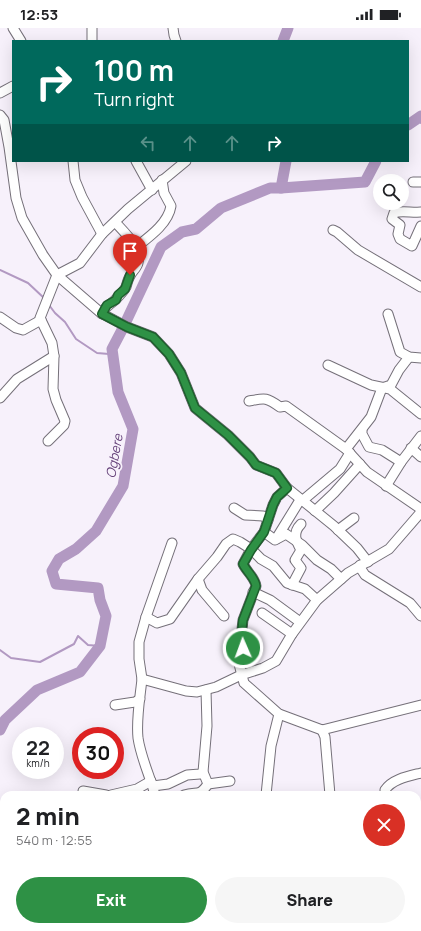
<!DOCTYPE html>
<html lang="en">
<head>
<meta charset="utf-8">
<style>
	body { margin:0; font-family:Manrope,sans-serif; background:#f6f6f6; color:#202124; height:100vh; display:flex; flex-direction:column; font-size:15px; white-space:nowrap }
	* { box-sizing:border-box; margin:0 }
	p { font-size:13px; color:#757577 }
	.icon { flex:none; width:22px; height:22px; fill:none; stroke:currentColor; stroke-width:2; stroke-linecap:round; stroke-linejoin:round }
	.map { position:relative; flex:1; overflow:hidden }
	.details { position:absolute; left:0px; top:763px; width:421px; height:140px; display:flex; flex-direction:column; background:#fff; border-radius:12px 12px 0 0; box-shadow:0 4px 16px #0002 }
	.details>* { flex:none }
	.guide { position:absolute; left:12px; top:12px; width:397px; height:122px; border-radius:0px; box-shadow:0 4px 16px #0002; background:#00695c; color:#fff; overflow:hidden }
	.fabs { position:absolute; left:373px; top:146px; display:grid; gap:8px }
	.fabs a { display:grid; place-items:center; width:36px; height:36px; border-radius:50%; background:#fff; box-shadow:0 4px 16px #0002; font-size:20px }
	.speed { position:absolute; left:12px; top:699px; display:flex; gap:8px; font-size:20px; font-weight:700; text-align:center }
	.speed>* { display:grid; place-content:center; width:52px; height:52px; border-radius:50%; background:#fff; box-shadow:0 4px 16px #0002; line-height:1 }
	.speed small { font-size:10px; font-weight:400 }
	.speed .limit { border:6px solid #d22; background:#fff; color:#111 }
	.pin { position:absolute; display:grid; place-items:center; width:34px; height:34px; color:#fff; margin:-41px -17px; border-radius:50% 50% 50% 0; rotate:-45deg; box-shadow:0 0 4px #0007 }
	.pin .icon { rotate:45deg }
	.me { position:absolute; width:44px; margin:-22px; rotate:358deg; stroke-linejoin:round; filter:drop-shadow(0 0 3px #0008) }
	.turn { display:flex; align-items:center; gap:14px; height:84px; padding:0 16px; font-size:18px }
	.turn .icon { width:52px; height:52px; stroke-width:2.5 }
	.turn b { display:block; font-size:28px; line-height:34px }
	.lanes { display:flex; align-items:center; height:38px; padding:0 16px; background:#0003; justify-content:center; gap:20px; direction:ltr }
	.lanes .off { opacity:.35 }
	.round { display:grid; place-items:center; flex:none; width:42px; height:42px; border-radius:21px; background:#f6f6f6 }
	.overview { display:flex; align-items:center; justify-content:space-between; height:68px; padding:0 16px }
	h1 { font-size:24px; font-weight:800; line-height:30px }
	.cta { display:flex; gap:8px; margin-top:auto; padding:8px 16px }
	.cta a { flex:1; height:46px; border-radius:24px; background:#2e9145; color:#fff; font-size:16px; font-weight:800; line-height:46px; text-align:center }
	.cta a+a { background:#f6f6f6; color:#202124 }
	.status { display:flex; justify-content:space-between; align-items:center; height:28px; padding:0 20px; background:#fff; direction:ltr }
	.status svg { height:11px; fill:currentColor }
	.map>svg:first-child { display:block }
</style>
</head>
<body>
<div class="status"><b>12:53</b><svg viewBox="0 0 49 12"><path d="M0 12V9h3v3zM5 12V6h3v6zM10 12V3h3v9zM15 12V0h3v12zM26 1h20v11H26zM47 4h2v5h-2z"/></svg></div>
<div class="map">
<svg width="421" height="903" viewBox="0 0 421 903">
	<rect width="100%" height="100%" fill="#f7f1fb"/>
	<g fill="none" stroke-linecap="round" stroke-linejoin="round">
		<!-- stream -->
		<g stroke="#b299c2" stroke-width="2">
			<polyline points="418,90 421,95"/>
			<polyline points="0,242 28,255 44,270"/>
			<polyline points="49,277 55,285 65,294 76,311 97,325 109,326 112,321"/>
			<polyline points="0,622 11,630 40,634 74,616 78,608 88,617 100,618"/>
		</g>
		<!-- river -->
		<g stroke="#b299c2" stroke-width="11">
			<polyline points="283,13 288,0"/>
			<polyline points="408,97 421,88"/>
			<polyline points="281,160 365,154 376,133"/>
			<polyline points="0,702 5,692 37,662 80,644 100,618 106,588 100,572 98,560 56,556 52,543 59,531 76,521 96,503 123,458 133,401 118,364 112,321 123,300 161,219 182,204 196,201 221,180 270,160 281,160 286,133"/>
			<polyline points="0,840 4,851"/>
			<polyline points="22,899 24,903"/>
		</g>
		<defs>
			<g id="minor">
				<polyline points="13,0 21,13"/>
				<polyline points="92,0 92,13"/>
				<polyline points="173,0 174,7 176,13"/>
				<polyline points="0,65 13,58"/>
				<polyline points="0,87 4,92 9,119 16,170 22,190 43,227 57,247 101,285 127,299 153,309 169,326 181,345 195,380 228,407 250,429 256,437 276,445 287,460 334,498 357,520 368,534"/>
				<polyline points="73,133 75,152 82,169 102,206"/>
				<polyline points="136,133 152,162"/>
				<polyline points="413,154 421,154"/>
				<path d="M 421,184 C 413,185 400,182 394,185 L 392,191 L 400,197 L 398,206 L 400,211 L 412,218 L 421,198"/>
				<polyline points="333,202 337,204 358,222 421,259"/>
				<path d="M 135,220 C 149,209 168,196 171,178 L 164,165 L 162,152"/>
				<path d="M 102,286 C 106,276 111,277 116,271 C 119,268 123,264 126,259 C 127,256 128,251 130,248 C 132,243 137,240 138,235 C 142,220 124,204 115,194"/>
				<polyline points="388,286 400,324 409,329 421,330"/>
				<polyline points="0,289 16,300 23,302 41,292"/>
				<polyline points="328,337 371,357 390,361 421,386"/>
				<polyline points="0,370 17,351 54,328"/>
				<path d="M 249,373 C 265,370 266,369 280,379 L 286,378 L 346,421 L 367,444 L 421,481"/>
				<polyline points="362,402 362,406 369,419 382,422 401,434"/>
				<polyline points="48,413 64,397 65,393 56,372 53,361 54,328 52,315 40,290 57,247 80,235 102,206 128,181 186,133"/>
				<polyline points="411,420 421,429"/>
				<polyline points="346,421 371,389 382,360 391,357 399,342 409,329"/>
				<polyline points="386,458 401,434 421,408"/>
				<path d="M 287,460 L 277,469 L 273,477 L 264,504 L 251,521 L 243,536 C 247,544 255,550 256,558 L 243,592 L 242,601 L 245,609 L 238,632 L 244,655 L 279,686 L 322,702 L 421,677"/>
				<polyline points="302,473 340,441 350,425"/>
				<polyline points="234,480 245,487 263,488 268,492"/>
				<polyline points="315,483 334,465 360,436"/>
				<polyline points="338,502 354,490"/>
				<polyline points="264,504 275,512 286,506 302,517 317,532 331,541 341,551"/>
				<polyline points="276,511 300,472"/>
				<polyline points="360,537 361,541 365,547 410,575 421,588"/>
				<polyline points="198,551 202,562 224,588"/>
				<path d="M 292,557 L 301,540 L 295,532 L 301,522 C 296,513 292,505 301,496"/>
				<polyline points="253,564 270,572 300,594"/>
				<polyline points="262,585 292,606"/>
				<polyline points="146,589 157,595 170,591 198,551 217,529 226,516 233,511 240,514 251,521 261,531 273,538 287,555 305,561 317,572"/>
				<polyline points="142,651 139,631 139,614 146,589 172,515"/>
				<polyline points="206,662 207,698 203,744 208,756"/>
				<polyline points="115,677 135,674 140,671"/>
				<polyline points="322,702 325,709 330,767"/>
				<polyline points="208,756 230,753"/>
				<polyline points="153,758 168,756 187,747 200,746 203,744"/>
				<polyline points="83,763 106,767"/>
				<polyline points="111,767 137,761 151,753"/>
				<path d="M 155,767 C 150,748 141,730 138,710 C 136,691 140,670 142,651 L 186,663 L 197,664 L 216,659 L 241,647 L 263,640 L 276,633 L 292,606 L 317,572 L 348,545 L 389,521 L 421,484"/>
				<path d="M 184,767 C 198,763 199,769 208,756"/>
				<polyline points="266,767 271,718 279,686"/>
				<path d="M 386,767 L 385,762 C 392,751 409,748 421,745"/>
				<polyline points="417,806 421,802"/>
				<polyline points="417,871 421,872"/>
				<polyline points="200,899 202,903"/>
				<polyline points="297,899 299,903"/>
				<polyline points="347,899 353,903"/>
				<polyline points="257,903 263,899"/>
				<polyline points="332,903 337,899"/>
				<polyline points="397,903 398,899"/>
			</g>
		</defs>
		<!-- minor casing -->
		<use href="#minor" stroke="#757079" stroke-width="11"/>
		<!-- minor -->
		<use href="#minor" stroke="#fff" stroke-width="9"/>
	</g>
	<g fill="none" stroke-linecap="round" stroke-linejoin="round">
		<defs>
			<path id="route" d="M 130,247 L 125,261 L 118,267 L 116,272 L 107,277 L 102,286 L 127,299 L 153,309 L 169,326 L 181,345 L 195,380 L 228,407 L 250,429 L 256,437 L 276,445 L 287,460 L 277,469 L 273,477 L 264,504 L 251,522 L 243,536 C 247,544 255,550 256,558 L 243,592 L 242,601 L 245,609 L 243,620"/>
		</defs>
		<!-- route casing -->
		<use href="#route" stroke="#1e5e2d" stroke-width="10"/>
		<!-- route -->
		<use href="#route" stroke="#2e9145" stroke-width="7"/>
	</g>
	<g text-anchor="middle" stroke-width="3.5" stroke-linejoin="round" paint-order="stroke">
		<!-- water labels -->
		<g font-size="13" font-style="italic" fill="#66437a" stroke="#f7f1fb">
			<text transform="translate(114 428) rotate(-80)" y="5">Ogbere</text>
		</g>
	</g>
</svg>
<div class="fabs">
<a><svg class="icon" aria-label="search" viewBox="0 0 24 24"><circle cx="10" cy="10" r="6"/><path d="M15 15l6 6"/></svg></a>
</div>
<div class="speed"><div>22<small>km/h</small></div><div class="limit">30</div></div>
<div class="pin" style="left:130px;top:247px;background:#d93025"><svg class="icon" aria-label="arrive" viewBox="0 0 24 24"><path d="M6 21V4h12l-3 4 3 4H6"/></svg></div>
<svg class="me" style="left:243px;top:620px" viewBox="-20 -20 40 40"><circle r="17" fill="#2e9145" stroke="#fff" stroke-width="3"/><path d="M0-11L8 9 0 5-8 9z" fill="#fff"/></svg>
<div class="guide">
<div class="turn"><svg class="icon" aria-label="right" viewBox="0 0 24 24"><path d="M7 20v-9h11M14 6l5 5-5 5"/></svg><div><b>100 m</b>Turn right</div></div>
<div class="lanes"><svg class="icon off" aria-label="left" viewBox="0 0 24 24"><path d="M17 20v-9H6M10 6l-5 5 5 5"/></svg><svg class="icon off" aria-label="ahead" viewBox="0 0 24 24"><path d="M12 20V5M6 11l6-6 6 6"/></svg><svg class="icon off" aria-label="ahead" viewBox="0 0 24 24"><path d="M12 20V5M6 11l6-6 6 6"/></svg><svg class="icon" aria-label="right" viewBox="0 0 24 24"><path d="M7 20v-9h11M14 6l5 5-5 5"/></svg></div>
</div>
<section class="details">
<div class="overview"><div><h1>2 min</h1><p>540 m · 12:55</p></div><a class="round" style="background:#d93025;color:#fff"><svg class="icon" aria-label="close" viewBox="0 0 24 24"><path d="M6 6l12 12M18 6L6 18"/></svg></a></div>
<div class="cta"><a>Exit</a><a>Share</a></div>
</section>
</div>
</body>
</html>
